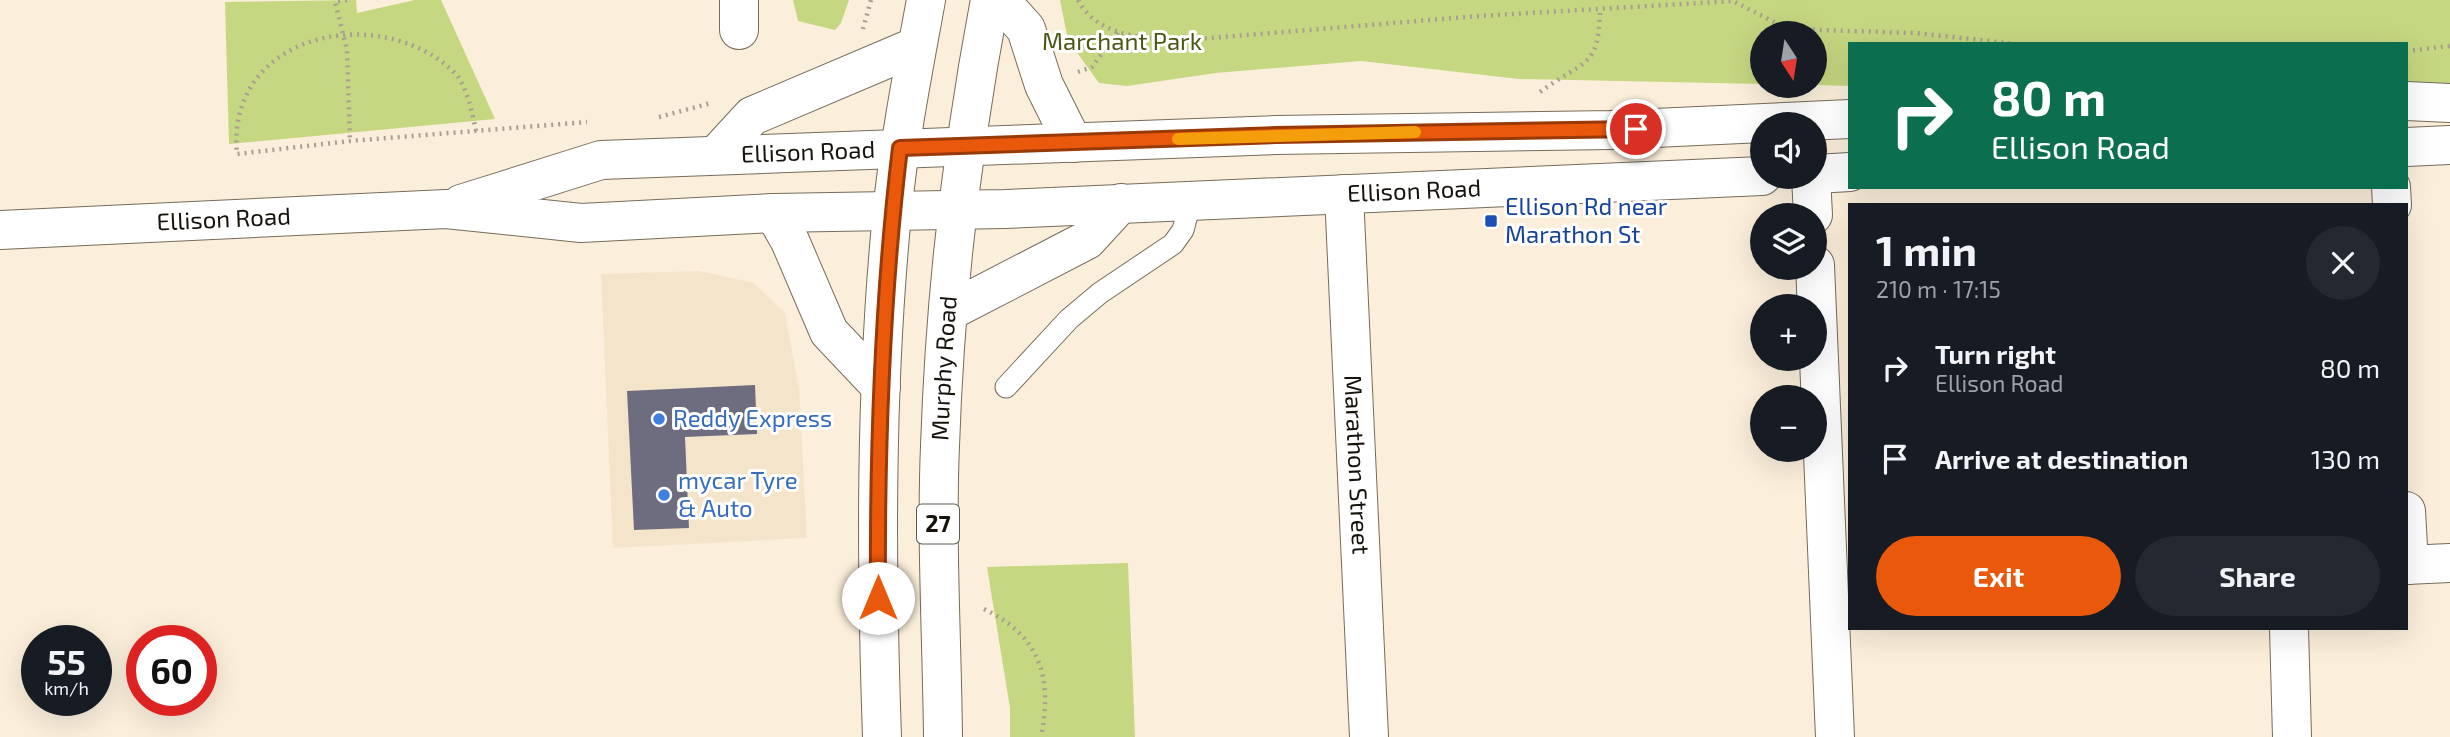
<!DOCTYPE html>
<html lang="en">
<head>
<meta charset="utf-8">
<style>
	body { margin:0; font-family:"Exo 2",sans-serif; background:#242831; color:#f1f3f6; height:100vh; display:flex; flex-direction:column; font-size:26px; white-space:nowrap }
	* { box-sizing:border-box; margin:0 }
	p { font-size:23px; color:#9ea1a6 }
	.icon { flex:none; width:38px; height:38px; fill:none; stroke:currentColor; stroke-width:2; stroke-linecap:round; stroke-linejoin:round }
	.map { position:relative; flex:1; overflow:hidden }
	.sheet { position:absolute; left:1848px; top:203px; width:560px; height:427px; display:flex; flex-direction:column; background:#171b24; border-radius:0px; box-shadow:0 7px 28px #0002 }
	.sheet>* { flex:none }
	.top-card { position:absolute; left:1848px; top:42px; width:560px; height:147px; border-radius:0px; box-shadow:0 7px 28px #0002; background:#0b6e4f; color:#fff; overflow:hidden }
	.needle { width:46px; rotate:168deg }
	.fabs { position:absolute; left:1750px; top:21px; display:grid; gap:14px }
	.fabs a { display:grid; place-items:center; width:77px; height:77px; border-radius:50%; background:#171b24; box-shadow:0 7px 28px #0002; font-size:35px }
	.speed { position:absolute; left:21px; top:625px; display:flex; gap:14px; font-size:35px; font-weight:700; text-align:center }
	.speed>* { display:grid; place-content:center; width:91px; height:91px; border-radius:50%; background:#171b24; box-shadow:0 7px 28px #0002; line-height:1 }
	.speed small { font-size:18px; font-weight:400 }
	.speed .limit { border:10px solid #d22; background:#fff; color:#111 }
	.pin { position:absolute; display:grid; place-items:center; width:60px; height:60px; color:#fff; margin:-30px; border:4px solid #fff; border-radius:50%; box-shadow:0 2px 7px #0007 }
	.me { position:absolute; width:77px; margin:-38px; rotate:0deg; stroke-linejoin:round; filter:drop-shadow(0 0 5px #0008) }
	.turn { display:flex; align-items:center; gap:24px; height:147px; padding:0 28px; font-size:32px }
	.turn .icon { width:91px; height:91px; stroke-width:2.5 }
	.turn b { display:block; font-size:49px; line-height:60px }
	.round { display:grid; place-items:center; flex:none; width:74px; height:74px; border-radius:37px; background:#242831 }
	.overview { display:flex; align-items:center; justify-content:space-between; height:119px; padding:0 28px }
	h1 { font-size:42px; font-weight:700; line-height:52px }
	.button { display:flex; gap:14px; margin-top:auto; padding:14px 28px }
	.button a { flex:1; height:80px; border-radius:42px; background:#ea580c; color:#fff; font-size:28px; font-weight:700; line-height:80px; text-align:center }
	.button a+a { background:#242831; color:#f1f3f6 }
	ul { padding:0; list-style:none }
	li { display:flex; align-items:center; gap:21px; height:91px; padding:0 28px }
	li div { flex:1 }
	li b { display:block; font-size:26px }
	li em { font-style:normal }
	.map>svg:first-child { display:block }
</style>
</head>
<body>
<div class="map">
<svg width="2450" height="737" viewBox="0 0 2450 737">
	<rect width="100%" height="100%" fill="#fbefdb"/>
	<!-- built -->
	<polygon fill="#f4e5ca" points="699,271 754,283 785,313 799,389 807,538 613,548 601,274"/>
	<!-- green -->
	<g fill="#c6d781">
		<polygon points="356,0 357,13 415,0 441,0 495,119 229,144 225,2"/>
		<polygon points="793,0 849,0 841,23 835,30 798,21"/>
		<polygon points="1060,0 2450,0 2450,84 2406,83 2406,44 1850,44 1850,86 1815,85 1815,33 1762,33 1762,84 1519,79 1361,61 1216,73 1127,86 1099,83 1068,40"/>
		<polygon points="1128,563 1135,737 1010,737 1010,708 987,567"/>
	</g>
	<!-- building -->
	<polygon fill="#6e6d80" points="755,385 757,434 685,437 689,528 634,530 627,391"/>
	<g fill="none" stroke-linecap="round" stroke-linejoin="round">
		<defs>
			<polyline id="lane" points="1006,387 1069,319 1100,293 1173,244 1183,230 1191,200"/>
			<g id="street">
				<polyline points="739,30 739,0"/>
				<polyline points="1811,177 1813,215"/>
				<polyline points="2391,187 2392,205"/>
				<path id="s1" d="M 1344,194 L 1369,737"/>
				<polyline points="1815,265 1835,737"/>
				<polyline points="2406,511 2409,565"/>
				<polyline points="2406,565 2450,563"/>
				<polyline points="2289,628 2292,737"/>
			</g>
			<g id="secondary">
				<polyline points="2406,101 2450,103"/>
				<polyline points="2406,147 2450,145"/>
				<polyline points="1815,174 1850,172"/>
				<path id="s2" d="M 461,204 L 601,160 L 1276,135 L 1611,130 L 1850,119"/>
				<path id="s3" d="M 0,230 L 446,209 L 581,223 L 774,213 L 1005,209 L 1762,176"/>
			</g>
			<g id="primary">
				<polyline points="1000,0 1026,29 1044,85 1073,143"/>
				<polyline points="717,154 752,116 917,46"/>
				<polyline points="774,213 790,241 829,332 881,387"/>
				<polyline points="948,312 1087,240 1121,203"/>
				<path d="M 882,737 C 876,563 875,388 892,214 C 899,142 913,71 926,0"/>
				<path id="s4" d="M 943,737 C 942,640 936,543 940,446 C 945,297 962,147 990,0"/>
			</g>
		</defs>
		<!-- lane casing -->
		<use href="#lane" stroke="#766c5a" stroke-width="23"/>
		<!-- street casing -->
		<use href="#street" stroke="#766c5a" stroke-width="40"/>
		<!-- secondary casing -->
		<use href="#secondary" stroke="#766c5a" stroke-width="40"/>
		<!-- primary casing -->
		<use href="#primary" stroke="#766c5a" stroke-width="40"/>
		<!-- path -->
		<g stroke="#a89f90" stroke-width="4.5" stroke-dasharray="2 5" stroke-linecap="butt">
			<polyline points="347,0 335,2 347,50 350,141"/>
			<path d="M 1078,0 C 1098,38 1148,39 1186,40 L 1479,16 L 1733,1 L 1788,29 L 1915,33 L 2016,44"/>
			<polyline points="863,29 871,0"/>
			<polyline points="2406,51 2450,46"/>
			<polyline points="1078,72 1092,67 1118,32"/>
			<path d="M 1540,92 C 1584,59 1599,70 1600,9"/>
			<polyline points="659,117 711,103"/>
			<path d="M 476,131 C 472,112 468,91 457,75 C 384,0 225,31 237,154 L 350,141 L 587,122"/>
			<path d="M 984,609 C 1040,636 1053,677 1041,737"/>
		</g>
		<!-- lane -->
		<use href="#lane" stroke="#fff" stroke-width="21"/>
		<!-- street -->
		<use href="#street" stroke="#fff" stroke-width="38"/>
		<!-- secondary -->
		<use href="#secondary" stroke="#fff" stroke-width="38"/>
		<!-- primary -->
		<use href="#primary" stroke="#fff" stroke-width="38"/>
	</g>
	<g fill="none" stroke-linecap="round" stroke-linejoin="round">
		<defs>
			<path id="route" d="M 878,598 C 877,448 882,297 900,148 L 1276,135 L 1636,129"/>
		</defs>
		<!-- route casing -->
		<use href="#route" stroke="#983908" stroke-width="18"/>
		<!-- route -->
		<use href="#route" stroke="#ea580c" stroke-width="12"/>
		<!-- slow -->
		<polyline stroke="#f59e0b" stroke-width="12" points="1178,139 1415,132"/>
	</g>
	<!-- markers -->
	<rect fill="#1a4fb4" stroke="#fff" stroke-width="2.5" x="1484" y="214" width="14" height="14" rx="3.5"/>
	<g fill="#3f7fe0" stroke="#fff" stroke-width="2.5">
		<circle cx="659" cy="419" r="7"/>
		<circle cx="664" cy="495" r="7"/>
	</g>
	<g text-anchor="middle" stroke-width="6" stroke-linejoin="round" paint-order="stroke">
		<!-- shield labels -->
		<rect fill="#fff" stroke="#5d5a55" stroke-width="2" x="917" y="504.5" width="42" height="39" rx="5"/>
		<g font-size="23" font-weight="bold" fill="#17130c">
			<text x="938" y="532">27</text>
		</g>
		<!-- park labels -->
		<g font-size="24" fill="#4c5614" stroke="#fff">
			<text x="1122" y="50">Marchant Park</text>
		</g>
		<!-- street labels -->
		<g font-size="24" fill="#17130c" stroke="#fff">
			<text dy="8" stroke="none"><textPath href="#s2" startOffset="354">Ellison Road</textPath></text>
			<text dy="8" stroke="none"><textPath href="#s3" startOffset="1416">Ellison Road</textPath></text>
			<text dy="8" stroke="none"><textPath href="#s3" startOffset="224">Ellison Road</textPath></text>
			<text dy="8" stroke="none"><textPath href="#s4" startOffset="369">Murphy Road</textPath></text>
			<text dy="8" stroke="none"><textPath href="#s1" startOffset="271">Marathon Street</textPath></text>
		</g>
		<!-- transit labels -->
		<g font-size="24" fill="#164399" stroke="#fff" text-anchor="start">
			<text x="1505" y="215">Ellison Rd near<tspan x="1505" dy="28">Marathon St</tspan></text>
		</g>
		<!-- shop labels -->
		<g font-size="24" fill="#366cbe" stroke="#fff" text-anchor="start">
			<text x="673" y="427">Reddy Express</text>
			<text x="678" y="489">mycar Tyre<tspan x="678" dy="28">&amp; Auto</tspan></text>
		</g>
	</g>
</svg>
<div class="fabs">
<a><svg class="needle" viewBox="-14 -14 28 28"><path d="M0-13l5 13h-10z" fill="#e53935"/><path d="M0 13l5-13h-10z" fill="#9ea1a6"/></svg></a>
<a><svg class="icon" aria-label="sound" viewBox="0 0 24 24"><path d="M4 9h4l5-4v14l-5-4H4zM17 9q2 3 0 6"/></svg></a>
<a><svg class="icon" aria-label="layers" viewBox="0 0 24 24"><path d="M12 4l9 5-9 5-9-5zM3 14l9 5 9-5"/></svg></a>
<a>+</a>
<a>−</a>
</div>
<div class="speed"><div>55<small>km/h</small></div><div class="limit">60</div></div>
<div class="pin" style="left:1636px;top:129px;background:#d93025"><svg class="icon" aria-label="arrive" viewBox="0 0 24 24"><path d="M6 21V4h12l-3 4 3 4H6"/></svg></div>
<svg class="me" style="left:878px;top:598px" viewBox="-20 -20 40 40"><circle r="19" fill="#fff"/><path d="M0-13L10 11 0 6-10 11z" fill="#ea580c"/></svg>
<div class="top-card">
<div class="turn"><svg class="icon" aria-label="right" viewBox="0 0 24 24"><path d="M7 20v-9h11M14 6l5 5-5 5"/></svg><div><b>80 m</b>Ellison Road</div></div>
</div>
<section class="sheet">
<div class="overview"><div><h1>1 min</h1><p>210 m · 17:15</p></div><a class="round"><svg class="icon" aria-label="close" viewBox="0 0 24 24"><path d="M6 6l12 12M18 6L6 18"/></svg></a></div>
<ul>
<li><svg class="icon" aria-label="right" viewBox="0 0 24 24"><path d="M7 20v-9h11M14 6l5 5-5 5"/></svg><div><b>Turn right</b><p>Ellison Road</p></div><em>80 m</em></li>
<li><svg class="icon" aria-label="arrive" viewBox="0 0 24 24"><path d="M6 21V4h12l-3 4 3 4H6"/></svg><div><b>Arrive at destination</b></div><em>130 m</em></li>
</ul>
<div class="button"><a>Exit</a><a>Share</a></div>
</section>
</div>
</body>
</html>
